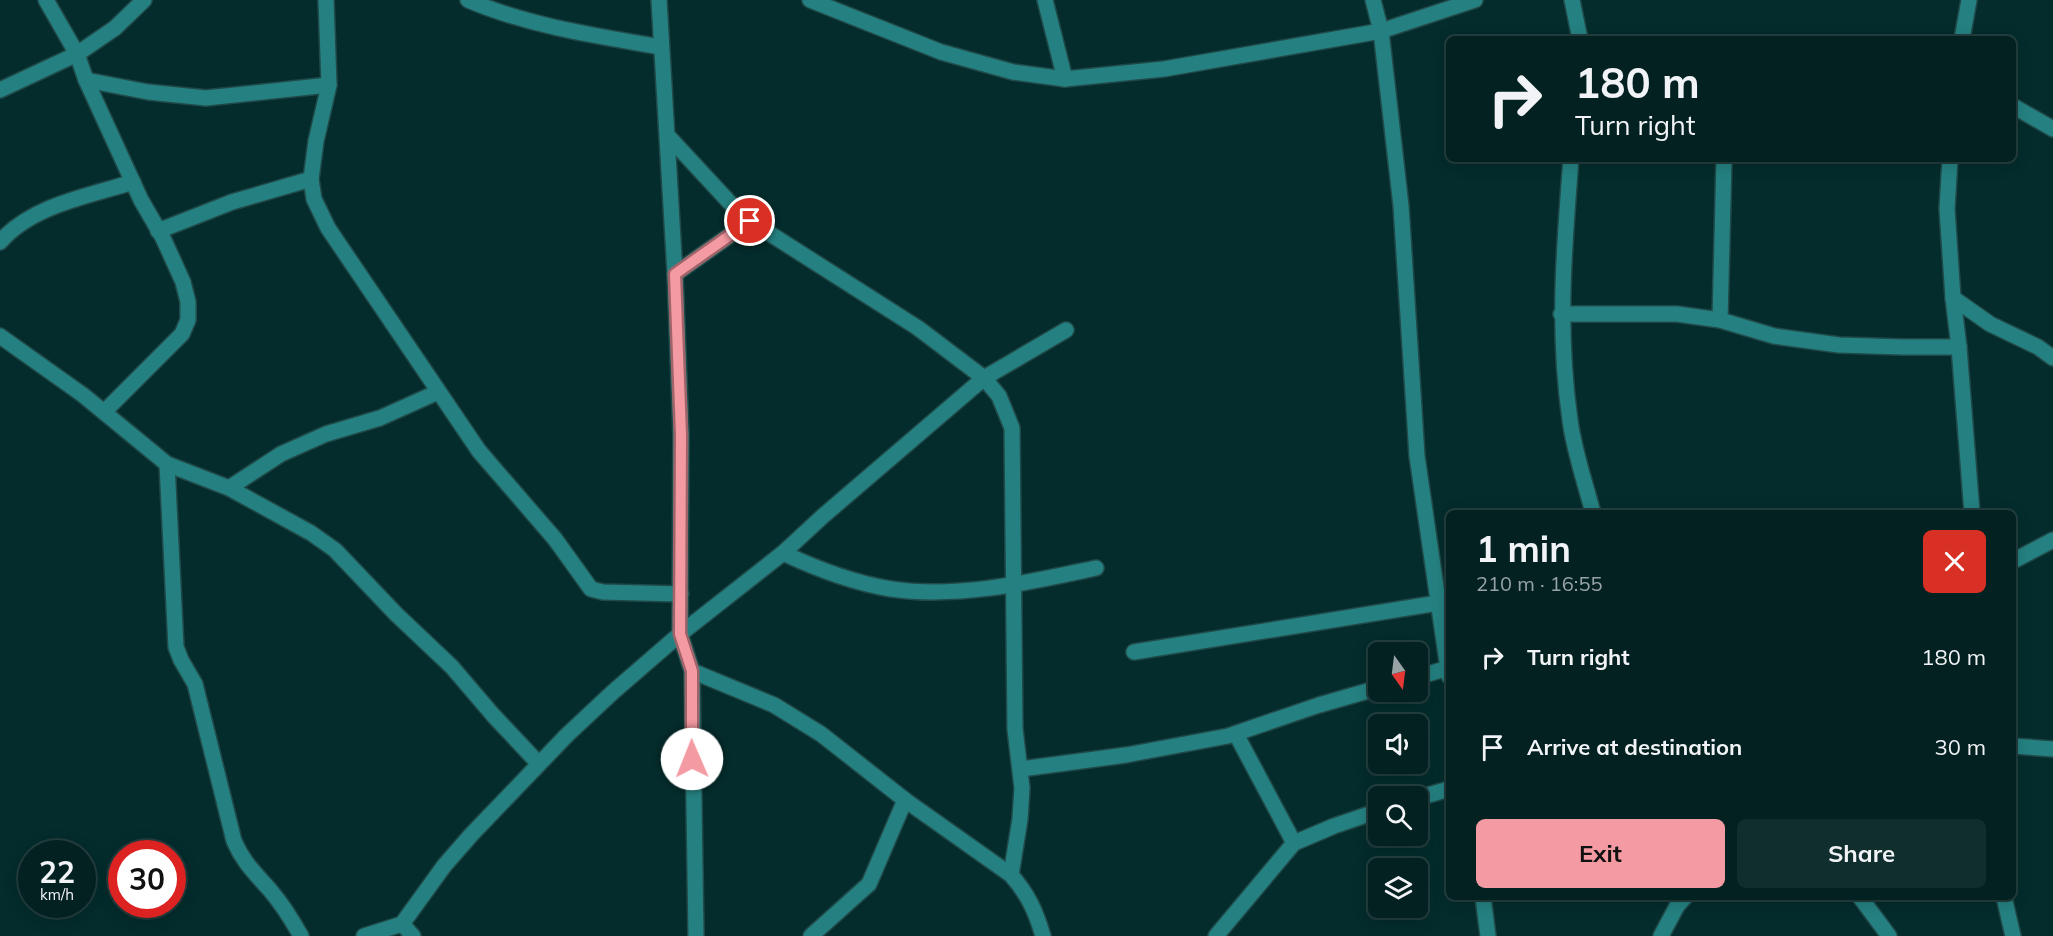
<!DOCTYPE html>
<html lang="en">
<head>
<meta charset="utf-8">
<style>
	body { margin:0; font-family:Mulish,sans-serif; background:#112e2e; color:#f1f3f6; height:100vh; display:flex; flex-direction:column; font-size:22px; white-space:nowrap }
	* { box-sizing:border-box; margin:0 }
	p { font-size:20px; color:#97a3a5 }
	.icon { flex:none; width:33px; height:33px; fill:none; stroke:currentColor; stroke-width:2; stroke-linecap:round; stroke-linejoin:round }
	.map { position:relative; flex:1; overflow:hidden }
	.sheet { position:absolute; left:1446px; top:510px; width:570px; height:390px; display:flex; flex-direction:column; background:#032121; border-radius:9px; box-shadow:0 3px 15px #0003,0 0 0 2px #243e3f }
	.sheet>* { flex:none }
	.top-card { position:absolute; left:1446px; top:36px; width:570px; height:126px; border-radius:9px; box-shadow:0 3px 15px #0003,0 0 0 2px #243e3f; background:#032121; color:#f1f3f6; overflow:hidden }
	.needle { width:39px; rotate:166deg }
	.tools { position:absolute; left:1368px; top:642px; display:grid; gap:12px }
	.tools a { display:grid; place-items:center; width:60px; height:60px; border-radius:9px; background:#032121; box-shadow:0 3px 15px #0003,0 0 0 2px #243e3f; font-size:30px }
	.speed { position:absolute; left:18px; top:840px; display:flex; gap:12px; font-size:30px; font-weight:700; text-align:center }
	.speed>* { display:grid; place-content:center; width:78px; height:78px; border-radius:50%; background:#032121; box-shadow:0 3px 15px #0003,0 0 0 2px #243e3f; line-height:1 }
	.speed small { font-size:15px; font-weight:400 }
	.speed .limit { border:9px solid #d22; background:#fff; color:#111 }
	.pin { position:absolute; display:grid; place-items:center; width:51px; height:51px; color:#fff; margin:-26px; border:3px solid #fff; border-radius:50%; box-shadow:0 2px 6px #0007 }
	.me { position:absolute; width:66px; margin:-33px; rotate:359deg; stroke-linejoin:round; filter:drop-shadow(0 0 4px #0008) }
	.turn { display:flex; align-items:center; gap:21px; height:126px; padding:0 30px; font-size:27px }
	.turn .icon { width:78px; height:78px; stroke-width:2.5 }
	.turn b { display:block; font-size:42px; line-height:51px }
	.round { display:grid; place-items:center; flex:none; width:63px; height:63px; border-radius:9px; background:#112e2e }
	.head { display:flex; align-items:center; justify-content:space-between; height:102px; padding:0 30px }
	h1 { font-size:36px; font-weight:700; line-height:45px }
	.cta { display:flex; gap:12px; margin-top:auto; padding:12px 30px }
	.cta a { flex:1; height:69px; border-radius:9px; background:#f49aa2; color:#111; font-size:24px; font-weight:700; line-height:69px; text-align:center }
	.cta a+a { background:#112e2e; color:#f1f3f6 }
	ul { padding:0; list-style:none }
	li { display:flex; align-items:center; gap:18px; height:90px; padding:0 30px }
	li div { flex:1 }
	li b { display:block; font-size:22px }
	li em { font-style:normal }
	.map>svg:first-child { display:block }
</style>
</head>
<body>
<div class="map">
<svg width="2053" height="936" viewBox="0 0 2053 936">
	<rect width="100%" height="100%" fill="#042c2c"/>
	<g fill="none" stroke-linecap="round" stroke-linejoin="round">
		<defs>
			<g id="minor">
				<polyline points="46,0 77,54 86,80 141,200 163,238 183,282 188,302 188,320 182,334 104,412"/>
				<polyline points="326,0 329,85 316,141 311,179 314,199 328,228 479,451 555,539 591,589 603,592 681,594"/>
				<path d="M 468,0 C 529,26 596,36 661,47"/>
				<polyline points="659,0 675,274 681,435 680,634 692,671 696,936"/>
				<polyline points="810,0 941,52 1013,72 1065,79 1164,69 1381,31 1475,0"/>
				<polyline points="1045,0 1065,79"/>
				<polyline points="1373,0 1381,31 1401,206 1417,456 1449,676"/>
				<polyline points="1572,0 1580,39"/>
				<polyline points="1962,39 1969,0"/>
				<polyline points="86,80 148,92 206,98 329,85"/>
				<polyline points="0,90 77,54 115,28 144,0"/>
				<polyline points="2013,106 2053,129"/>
				<polyline points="668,136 731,204 750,221 918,328 984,378 999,396 1012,428 1015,729 1022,788 1020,819 1011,875"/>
				<path d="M 1571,159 C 1564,248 1557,330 1570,420 C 1574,451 1585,482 1593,513"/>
				<polyline points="1950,159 1947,209 1953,298 1959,347 1972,513"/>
				<polyline points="158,231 232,202 311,179"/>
				<path d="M 0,242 C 32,205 89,196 133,182"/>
				<polyline points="675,274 750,221"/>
				<polyline points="1953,298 1990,324 2038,347 2053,358"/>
				<polyline points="1561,314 1677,314 1720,320 1774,336 1839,345 1902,347 1959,347"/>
				<polyline points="1720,320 1724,159"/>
				<polyline points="0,336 83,395 167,464 229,488 311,533 335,550 396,614 452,667 493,715 539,764"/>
				<path d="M 167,464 L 176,647 L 181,660 L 195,684 L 234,841 C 243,862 255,873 270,890 C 282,904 292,920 301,936"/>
				<polyline points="229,488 281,454 326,434 380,418 438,392"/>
				<path d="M 783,553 C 817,569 854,583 891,589 C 959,599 1030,582 1096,568"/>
				<polyline points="2013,561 2053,540"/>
				<polyline points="1134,652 1438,603 1446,607"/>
				<path d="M 692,671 L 774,705 L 821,734 L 905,800 L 1011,875 C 1028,894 1036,912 1043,936"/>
				<polyline points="1418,677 1448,668"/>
				<polyline points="1236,734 1294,843"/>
				<polyline points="2013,746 2053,749"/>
				<polyline points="1021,769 1126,755 1228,736 1319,705 1378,688"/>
				<polyline points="1418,798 1449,789"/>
				<polyline points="1483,897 1488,936"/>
				<polyline points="1860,897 1889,936"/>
				<polyline points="2004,897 2013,936"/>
				<polyline points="402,924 413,936"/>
				<polyline points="364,936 402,924 444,866 471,835 567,735 613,692 680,634 783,553 823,516 984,378 1066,330"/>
				<polyline points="811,936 869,884 905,800"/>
				<polyline points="1216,936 1294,843 1334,826 1378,811"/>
				<polyline points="1661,936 1677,906 1685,897"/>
			</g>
		</defs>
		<!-- minor casing -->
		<use href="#minor" stroke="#204a49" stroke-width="18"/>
		<!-- minor -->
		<use href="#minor" stroke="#258181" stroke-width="15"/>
	</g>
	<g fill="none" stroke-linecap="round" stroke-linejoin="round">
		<defs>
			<polyline id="route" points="692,759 692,671 680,634 681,435 675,274 750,221"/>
		</defs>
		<!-- route casing -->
		<use href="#route" stroke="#9f6469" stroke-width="15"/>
		<!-- route -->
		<use href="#route" stroke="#f49aa2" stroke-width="10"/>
	</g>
</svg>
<div class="tools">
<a><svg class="needle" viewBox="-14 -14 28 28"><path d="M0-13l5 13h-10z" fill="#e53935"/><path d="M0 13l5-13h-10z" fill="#97a3a5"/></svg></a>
<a><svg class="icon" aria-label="sound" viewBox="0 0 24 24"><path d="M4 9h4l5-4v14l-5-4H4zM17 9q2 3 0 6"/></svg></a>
<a><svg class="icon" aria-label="search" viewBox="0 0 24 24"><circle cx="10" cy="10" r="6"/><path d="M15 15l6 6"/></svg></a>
<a><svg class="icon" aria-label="layers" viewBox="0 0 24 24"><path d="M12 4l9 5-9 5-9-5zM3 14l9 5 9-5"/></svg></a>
</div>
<div class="speed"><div>22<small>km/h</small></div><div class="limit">30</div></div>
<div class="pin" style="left:750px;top:221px;background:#d93025"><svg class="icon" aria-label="arrive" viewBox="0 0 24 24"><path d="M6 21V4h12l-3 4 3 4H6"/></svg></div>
<svg class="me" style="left:692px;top:759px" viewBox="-20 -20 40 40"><circle r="19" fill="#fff"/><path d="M0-13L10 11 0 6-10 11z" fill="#f49aa2"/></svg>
<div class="top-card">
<div class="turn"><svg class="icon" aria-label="right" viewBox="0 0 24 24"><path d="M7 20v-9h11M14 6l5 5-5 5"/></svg><div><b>180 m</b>Turn right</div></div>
</div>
<section class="sheet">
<div class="head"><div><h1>1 min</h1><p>210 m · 16:55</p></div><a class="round" style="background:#d93025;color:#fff"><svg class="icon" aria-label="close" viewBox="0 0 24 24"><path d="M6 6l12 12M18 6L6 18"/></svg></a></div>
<ul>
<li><svg class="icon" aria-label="right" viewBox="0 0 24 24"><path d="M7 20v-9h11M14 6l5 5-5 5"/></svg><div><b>Turn right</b></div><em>180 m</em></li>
<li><svg class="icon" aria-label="arrive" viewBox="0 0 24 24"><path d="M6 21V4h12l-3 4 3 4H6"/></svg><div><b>Arrive at destination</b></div><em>30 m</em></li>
</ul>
<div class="cta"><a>Exit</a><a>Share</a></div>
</section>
</div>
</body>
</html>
